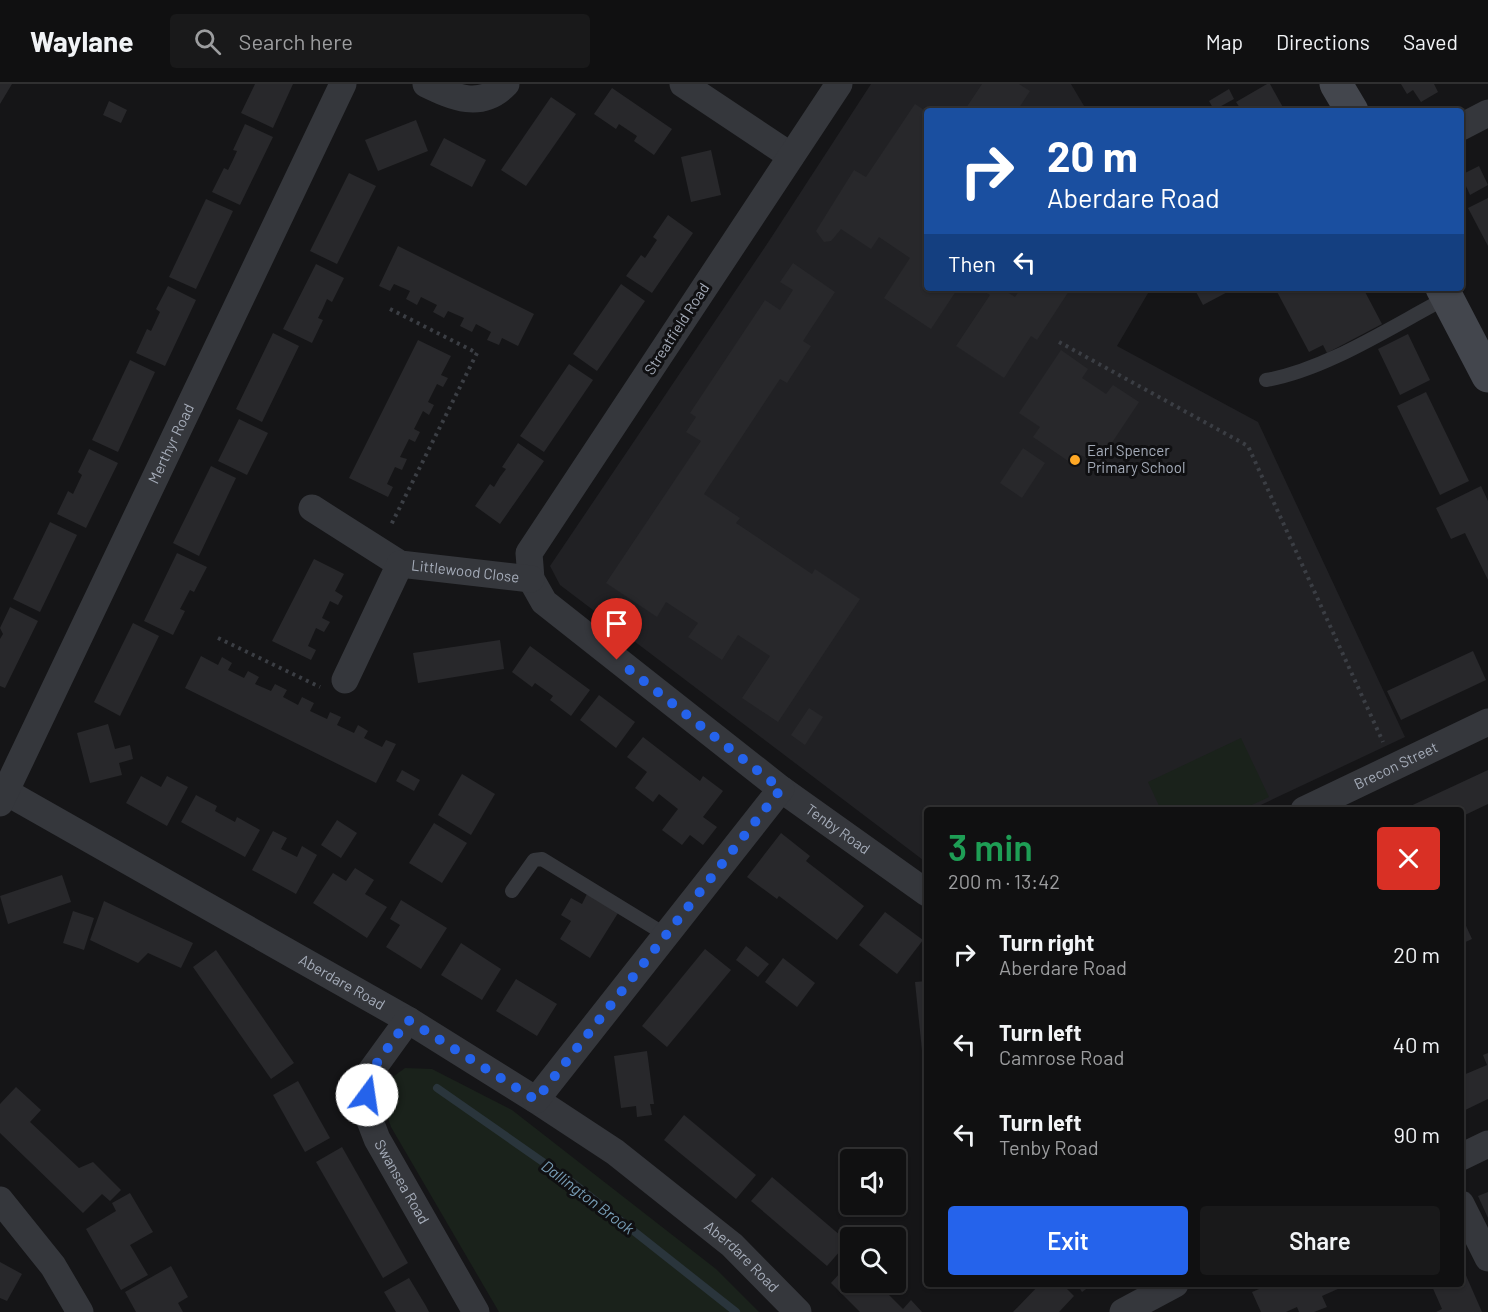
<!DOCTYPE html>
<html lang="en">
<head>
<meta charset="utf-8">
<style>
	body { margin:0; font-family:Barlow,sans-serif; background:#19191a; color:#f1f3f6; height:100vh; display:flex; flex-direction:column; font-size:22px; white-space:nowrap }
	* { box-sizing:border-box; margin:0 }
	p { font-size:20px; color:#9c9d9f }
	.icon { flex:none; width:33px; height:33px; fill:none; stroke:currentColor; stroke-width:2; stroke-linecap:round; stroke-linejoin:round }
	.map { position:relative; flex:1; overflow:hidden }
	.details { position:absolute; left:924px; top:723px; width:540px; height:480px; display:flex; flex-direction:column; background:#101011; border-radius:6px; box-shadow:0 2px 4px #0004,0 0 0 2px #303031 }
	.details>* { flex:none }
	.banner { position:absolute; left:924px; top:24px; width:540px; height:183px; border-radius:6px; box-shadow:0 2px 4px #0004,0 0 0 2px #303031; background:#1a4fa0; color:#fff; overflow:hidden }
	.controls { position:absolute; left:840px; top:1065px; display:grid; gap:12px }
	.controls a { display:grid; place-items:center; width:66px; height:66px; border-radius:6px; background:#101011; box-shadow:0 2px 4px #0004,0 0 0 2px #303031; font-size:30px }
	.pin { position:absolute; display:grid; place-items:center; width:51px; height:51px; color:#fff; margin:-62px -26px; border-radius:50% 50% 50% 0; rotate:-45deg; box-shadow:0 0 6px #0007 }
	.pin .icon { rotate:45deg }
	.me { position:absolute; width:66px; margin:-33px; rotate:14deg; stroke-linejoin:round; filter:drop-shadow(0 0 4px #0008) }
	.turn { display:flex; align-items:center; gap:21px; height:126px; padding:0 24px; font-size:27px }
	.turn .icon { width:78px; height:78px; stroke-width:2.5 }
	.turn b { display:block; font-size:42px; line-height:51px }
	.then { display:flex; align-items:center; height:57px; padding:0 24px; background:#0003; gap:12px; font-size:22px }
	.round { display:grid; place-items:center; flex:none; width:63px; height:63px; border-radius:6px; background:#19191a }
	.headline { display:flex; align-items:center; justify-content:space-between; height:102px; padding:0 24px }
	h1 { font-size:36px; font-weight:600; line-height:45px; color:#1e9e55 }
	.primary-button { display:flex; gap:12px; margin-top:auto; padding:12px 24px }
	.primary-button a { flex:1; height:69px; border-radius:6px; background:#2563eb; color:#fff; font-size:24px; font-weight:600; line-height:69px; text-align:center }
	.primary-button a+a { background:#19191a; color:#f1f3f6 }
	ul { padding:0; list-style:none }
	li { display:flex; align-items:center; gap:18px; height:90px; padding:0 24px }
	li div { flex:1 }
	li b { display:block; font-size:22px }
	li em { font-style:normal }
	header { display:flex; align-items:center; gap:36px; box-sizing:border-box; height:84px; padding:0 30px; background:#101011; border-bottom:2px solid #303031 }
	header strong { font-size:28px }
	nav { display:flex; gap:33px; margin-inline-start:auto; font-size:21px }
	.search { width:420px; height:54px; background:#19191a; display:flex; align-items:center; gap:15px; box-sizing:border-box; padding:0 21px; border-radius:6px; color:#9c9d9f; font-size:22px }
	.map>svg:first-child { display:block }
</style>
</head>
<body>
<header>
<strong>Waylane</strong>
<div class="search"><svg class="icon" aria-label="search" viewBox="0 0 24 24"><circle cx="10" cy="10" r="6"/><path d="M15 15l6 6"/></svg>Search here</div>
<nav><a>Map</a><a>Directions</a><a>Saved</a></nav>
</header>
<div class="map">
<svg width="1488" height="1228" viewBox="0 0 1488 1228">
	<rect width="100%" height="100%" fill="#151517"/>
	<!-- built -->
	<polygon fill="#212124" points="871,0 1071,0 1087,27 927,27 927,204 1151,204 1117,262 1258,338 1405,653 1250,726 927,726 927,779 560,501 550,482 769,157"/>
	<!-- green -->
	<g fill="#1a221b">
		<polygon points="1241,654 1269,713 1241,726 1161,726 1148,698"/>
		<polygon points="405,984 432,985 512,1026 716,1185 759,1228 499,1228 391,1043 383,1020 386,998"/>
	</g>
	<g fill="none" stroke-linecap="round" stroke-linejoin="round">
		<!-- stream -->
		<polyline stroke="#2a353c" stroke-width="8" points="437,1004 573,1099 736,1228"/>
	</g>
	<!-- building -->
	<g fill="#28282b">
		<polygon points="0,0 12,0 0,20"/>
		<polygon points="255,0 293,0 273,44 241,29"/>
		<polygon points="982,0 1019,0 1030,7 1017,27 964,27"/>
		<polygon points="1267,0 1270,0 1285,27 1242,27 1236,18"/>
		<polygon points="1401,0 1434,0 1438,8 1421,18 1413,6 1407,10"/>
		<polygon points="612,4 672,45 654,71 634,57 637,52 619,40 616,45 594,30"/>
		<polygon points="1229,5 1234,15 1214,26 1209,17"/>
		<polygon points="551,13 576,30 526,102 501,86"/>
		<polygon points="109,17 127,26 121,39 103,31"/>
		<polygon points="915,20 927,28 927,204 958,204 931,245 884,214 910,174 879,153 871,165 841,145 831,157 824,158 816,147 854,86 866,93"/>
		<polygon points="416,36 428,67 378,87 365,56"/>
		<polygon points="245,40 273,53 240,121 212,108 224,84 228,86 233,76 237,67 233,66"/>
		<polygon points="444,54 486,76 472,103 430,81"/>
		<polygon points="711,66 721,111 691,118 681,73"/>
		<polygon points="1479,82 1488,101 1470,111 1461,91"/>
		<polygon points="349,89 376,102 337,180 310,167"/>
		<polygon points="1488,114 1488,162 1468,124"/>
		<polygon points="206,115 233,127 196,205 169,193"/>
		<polygon points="668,131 693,149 652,209 626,192 641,171 645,174 657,156 653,153"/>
		<polygon points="398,162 534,230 518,262 502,254 499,261 487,256 491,248 476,240 472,248 460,242 464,234 448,227 444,234 433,228 437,221 421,213 417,221 406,215 410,207 394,200 390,207 379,202"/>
		<polygon points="793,179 835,208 803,257 811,262 787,299 780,295 704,410 740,434 736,439 812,490 815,485 860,515 778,638 742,614 770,572 738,551 722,576 688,553 698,539 666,518 657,533 606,499 701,357 686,348 696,333 690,329 765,216 780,226 793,206 780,198"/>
		<polygon points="316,180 344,194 332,218 327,215 323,224 318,234 323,236 312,259 283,245"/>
		<polygon points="621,200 645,217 597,287 573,270"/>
		<polygon points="168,202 196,216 165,282 136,269 147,245 151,247 160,228 156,225"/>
		<polygon points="979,204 1001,204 1015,213 1021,204 1071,204 1037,256 1031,252 1004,294 956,262 990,211"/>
		<polygon points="1194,204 1235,204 1203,221"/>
		<polygon points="1275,204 1363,204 1382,240 1327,269 1323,261 1309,268"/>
		<polygon points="273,249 299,262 262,338 236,325"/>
		<polygon points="1408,250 1430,296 1400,311 1378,265"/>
		<polygon points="418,256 451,272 441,291 448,294 443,303 437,300 428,318 434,321 429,331 423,327 414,345 420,348 415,358 409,355 400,373 407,375 402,386 395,383 387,400 393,403 388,413 349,394"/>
		<polygon points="1061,266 1088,285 1082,294 1106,310 1113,301 1139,318 1097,381 1081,371 1074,381 1033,353 1040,343 1019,329"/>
		<polygon points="130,276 155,288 118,368 92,356"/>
		<polygon points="569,280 593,296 544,368 520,352"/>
		<polygon points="1426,308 1469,397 1440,411 1397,322"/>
		<polygon points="239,335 268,349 247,391 218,377"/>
		<polygon points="518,359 544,377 500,440 475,422 490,400 494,403 500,393 506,385 502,383"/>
		<polygon points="1023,364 1045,379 1022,414 1000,399"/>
		<polygon points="89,365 118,379 86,444 57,430 68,407 73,410 82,391 78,388"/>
		<polygon points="211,382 236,394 199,472 173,459"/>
		<polygon points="1481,402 1488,417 1488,496 1465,449 1451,455 1436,424"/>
		<polygon points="50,438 77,451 40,528 13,515"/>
		<polygon points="177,469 207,483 194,508 190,506 180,525 185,527 173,551 144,537"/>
		<polygon points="314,475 344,490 335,507 343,512 338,521 330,517 322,534 330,538 324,548 316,544 308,562 316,566 311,576 272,557"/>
		<polygon points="10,523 38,537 5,604 0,602 0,555 3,550 0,544"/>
		<polygon points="133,539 159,552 120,632 94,618"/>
		<polygon points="500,556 504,585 418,599 413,569"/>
		<polygon points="530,562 590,606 571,632 550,616 553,612 535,599 532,603 512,588"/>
		<polygon points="1473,567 1486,596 1401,636 1387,607"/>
		<polygon points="201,572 218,581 222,573 232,579 228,586 244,594 248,587 259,593 255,600 271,607 275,600 287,606 283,613 298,621 302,613 314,619 310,627 327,635 330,628 341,633 337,641 354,649 358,641 368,647 364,654 382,663 386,656 396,660 376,699 185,604"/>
		<polygon points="599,611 635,638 616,664 580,636"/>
		<polygon points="809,624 823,633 805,661 791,651"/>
		<polygon points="108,640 115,665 130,661 133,675 119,679 122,691 90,699 77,649"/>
		<polygon points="643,653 700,697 703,692 723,707 703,733 717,743 703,761 690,751 682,761 662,746 678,725 659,710 653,718 635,704 647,688 627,673"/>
		<polygon points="402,686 420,696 414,707 396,697"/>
		<polygon points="1488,686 1488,720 1467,730 1461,733 1461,726 1402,726"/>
		<polygon points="462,690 495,710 471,751 438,731"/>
		<polygon points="141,692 161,703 167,692 188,703 167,742 126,719"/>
		<polygon points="196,711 217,722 215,727 235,738 237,733 260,746 245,773 181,738"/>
		<polygon points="337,736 357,749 341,774 321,761"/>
		<polygon points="434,739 467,759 442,799 409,779"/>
		<polygon points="273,747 287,754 281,765 297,773 302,762 317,771 296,810 252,786"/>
		<polygon points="781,749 810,772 806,777 864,822 837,856 779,812 777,815 747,793"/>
		<polygon points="355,784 374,796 365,810 387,823 367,854 313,819 333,789 346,797"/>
		<polygon points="62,791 71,818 8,840 0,812"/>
		<polygon points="587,810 618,829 590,874 560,855 571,837 561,831 571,814 582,820"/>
		<polygon points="401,816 447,844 421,885 386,863 400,841 390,835"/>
		<polygon points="104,817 193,859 181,884 148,869 138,879 90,856"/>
		<polygon points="73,827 94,834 84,866 63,859"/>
		<polygon points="885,828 923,856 897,890 859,861"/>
		<polygon points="1461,831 1472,855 1461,860"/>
		<polygon points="461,859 501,885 482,916 441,891"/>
		<polygon points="746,862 769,880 758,893 736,876"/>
		<polygon points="705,865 731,886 667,963 642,942"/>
		<polygon points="216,866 294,979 271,995 193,883"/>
		<polygon points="783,874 815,899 797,923 765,898"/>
		<polygon points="516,895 557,920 537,952 496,927"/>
		<polygon points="927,897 927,996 925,996 915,898"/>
		<polygon points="647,967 654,1020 650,1020 652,1031 637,1033 636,1022 621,1024 614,972"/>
		<polygon points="1488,969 1488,1015 1461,1028 1461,992 1487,981 1483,971"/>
		<polygon points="298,997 330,1054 305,1068 273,1011"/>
		<polygon points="16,1003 41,1026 30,1038 79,1084 93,1078 121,1106 110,1117 102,1110 83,1129 0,1049 0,1020"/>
		<polygon points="684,1031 756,1091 736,1115 664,1056"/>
		<polygon points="342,1063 408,1179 383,1194 316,1078"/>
		<polygon points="772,1093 848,1158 827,1182 751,1117"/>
		<polygon points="1488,1108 1488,1134 1478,1112"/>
		<polygon points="130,1109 153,1148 130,1161 148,1191 121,1206 86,1145 116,1127 112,1119"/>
		<polygon points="0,1178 22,1190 7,1217 0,1214"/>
		<polygon points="850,1178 850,1198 876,1198 903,1225 911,1216 922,1228 860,1228 831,1199"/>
		<polygon points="1461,1180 1482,1228 1436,1228 1442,1225 1431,1200 1461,1200"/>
		<polygon points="171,1182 188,1213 178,1219 183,1228 136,1228 125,1208"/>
		<polygon points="409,1194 426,1222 429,1228 396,1228 384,1208"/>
		<polygon points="1040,1200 1062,1200 1074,1212 1059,1228 1013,1228"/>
		<polygon points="1077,1200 1093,1200 1082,1208"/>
		<polygon points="1271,1200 1349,1200 1322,1212 1327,1223 1314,1228 1299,1228 1297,1223 1286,1228 1261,1228 1252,1208"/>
	</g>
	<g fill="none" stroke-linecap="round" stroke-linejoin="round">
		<!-- path -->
		<g stroke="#3b3e44" stroke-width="4" stroke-dasharray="3 4.5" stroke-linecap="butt">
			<polyline points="390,225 477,269 391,441"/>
			<polyline points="1059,258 1248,362 1383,658"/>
			<polyline points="218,554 320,603"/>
		</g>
		<!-- lane -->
		<g stroke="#35373c" stroke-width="14">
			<path d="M 1266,296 C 1326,286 1394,241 1448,213"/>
			<polyline points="512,807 534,776 542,775 666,851"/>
		</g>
		<!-- street -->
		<g stroke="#35373c" stroke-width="27">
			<path d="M 426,0 C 453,13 481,26 506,0"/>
			<polyline points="683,0 791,72"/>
			<path id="s1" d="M 839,0 L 529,469 L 531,495 L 544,518 L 781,705 L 927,809"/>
			<polyline points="1461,43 1488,29"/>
			<path id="s2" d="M 312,424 L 400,480 L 531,495"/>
			<polyline points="345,596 400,480"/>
			<path id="s3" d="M 6,708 L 408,936 L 536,1016 L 615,1068 L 732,1161 L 798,1228"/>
			<path id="s4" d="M 0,719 L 343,0"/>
			<path id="s5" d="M 1304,726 L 1488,638"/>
			<path id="s6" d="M 408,936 L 366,994 L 367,1029 L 377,1055 L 476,1228"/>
			<polyline points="536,1016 781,705"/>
			<polyline points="1461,1073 1488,1060"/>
			<polyline points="0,1116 53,1182 80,1228"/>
			<polyline points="1461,1120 1488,1174"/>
			<polyline points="1123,1228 1175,1200"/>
		</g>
		<!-- secondary -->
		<g stroke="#43464d" stroke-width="33">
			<polyline points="1336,0 1352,27"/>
			<polyline points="1442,204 1488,292"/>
		</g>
	</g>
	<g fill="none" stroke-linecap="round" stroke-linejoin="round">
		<!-- route -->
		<polyline stroke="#2563eb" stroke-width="10" stroke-dasharray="0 18" points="367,1011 366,994 408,936 536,1016 781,705 617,576"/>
	</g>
	<!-- markers -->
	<circle fill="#ffa825" stroke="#101012" stroke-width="2" cx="1075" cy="376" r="6"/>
	<g text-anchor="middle" stroke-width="6" stroke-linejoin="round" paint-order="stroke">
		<!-- street labels -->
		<g font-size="15" fill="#a5acb9" stroke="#101012">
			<text transform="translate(677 245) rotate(-57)" y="5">Streatfield Road</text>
			<text dy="5" stroke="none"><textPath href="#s4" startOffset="398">Merthyr Road</textPath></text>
			<text dy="5" stroke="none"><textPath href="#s2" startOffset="170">Littlewood Close</textPath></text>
			<text dy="5" stroke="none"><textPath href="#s5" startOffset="102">Brecon Street</textPath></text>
			<text dy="5" stroke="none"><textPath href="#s1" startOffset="986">Tenby Road</textPath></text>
			<text dy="5" stroke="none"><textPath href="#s3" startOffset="386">Aberdare Road</textPath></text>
			<text dy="5" stroke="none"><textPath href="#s6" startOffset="184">Swansea Road</textPath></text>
			<text dy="5" stroke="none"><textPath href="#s3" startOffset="872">Aberdare Road</textPath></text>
		</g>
		<!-- poi labels -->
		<g font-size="15" fill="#a5acb9" stroke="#101012" text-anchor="start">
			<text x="1087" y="372">Earl Spencer<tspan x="1087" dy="17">Primary School</tspan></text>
		</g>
		<!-- water labels -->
		<g font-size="16" font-style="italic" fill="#789eb7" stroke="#101012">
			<text transform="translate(588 1113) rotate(37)" y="6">Dallington Brook</text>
		</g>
	</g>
</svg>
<div class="controls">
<a><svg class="icon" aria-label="sound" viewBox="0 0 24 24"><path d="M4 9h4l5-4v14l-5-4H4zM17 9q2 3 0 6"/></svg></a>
<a><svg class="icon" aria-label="search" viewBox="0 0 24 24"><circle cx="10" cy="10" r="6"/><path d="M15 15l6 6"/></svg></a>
</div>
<div class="pin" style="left:617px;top:576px;background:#d93025"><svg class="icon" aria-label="arrive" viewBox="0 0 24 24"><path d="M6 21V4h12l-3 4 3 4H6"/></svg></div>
<svg class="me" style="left:367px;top:1011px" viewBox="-20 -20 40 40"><circle r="19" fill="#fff"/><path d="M0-13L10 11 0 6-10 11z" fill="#2563eb"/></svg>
<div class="banner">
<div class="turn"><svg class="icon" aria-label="right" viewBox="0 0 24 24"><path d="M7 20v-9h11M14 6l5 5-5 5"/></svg><div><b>20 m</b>Aberdare Road</div></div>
<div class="then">Then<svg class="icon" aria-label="left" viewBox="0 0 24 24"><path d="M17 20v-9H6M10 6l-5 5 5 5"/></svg></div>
</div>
<section class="details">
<div class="headline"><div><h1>3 min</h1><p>200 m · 13:42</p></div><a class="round" style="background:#d93025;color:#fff"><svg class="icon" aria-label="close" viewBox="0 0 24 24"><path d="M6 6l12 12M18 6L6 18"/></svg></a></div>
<ul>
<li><svg class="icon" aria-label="right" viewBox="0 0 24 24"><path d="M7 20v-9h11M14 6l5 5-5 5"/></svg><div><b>Turn right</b><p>Aberdare Road</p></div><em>20 m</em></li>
<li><svg class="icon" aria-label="left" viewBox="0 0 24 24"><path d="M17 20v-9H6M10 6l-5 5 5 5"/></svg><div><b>Turn left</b><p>Camrose Road</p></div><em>40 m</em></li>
<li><svg class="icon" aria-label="left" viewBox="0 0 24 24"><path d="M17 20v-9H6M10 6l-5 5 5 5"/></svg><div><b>Turn left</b><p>Tenby Road</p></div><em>90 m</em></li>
</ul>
<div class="primary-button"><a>Exit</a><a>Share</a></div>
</section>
</div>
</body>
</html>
